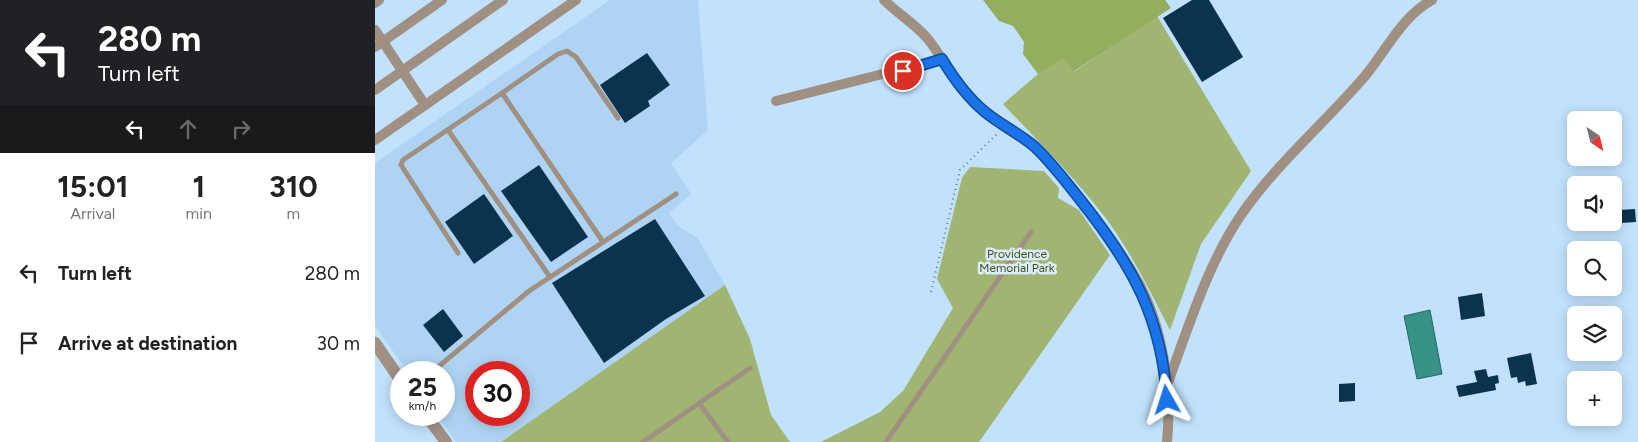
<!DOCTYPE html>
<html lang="en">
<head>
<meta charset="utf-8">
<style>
	body { margin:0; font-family:Figtree,sans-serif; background:#f6f6f6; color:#222; height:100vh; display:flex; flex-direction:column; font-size:19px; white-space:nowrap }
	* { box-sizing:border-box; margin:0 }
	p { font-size:16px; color:#767676 }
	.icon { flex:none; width:28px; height:28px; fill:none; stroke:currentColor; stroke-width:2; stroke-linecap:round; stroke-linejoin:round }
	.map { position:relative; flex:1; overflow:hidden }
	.side { display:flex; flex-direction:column; background:#fff; width:375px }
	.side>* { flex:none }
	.hud { background:#202124; color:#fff; overflow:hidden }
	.needle { width:32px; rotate:145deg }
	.tools { position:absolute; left:1192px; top:111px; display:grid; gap:10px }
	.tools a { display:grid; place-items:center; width:55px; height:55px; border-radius:8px; background:#fff; box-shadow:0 2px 12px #0003; font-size:25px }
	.speed { position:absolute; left:15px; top:361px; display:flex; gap:10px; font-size:25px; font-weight:700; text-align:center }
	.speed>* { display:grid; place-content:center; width:65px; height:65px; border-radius:50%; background:#fff; box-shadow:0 2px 12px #0003; line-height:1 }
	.speed small { font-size:12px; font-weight:400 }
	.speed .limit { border:8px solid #d22; background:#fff; color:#111 }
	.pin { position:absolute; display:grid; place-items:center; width:42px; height:42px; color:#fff; margin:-21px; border:2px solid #fff; border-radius:50%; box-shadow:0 1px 5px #0007 }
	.me { position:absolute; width:55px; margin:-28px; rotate:354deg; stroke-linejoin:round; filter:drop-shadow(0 0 4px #0008) }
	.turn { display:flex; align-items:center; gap:18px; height:105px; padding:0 15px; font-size:22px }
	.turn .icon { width:65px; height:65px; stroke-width:2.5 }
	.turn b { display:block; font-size:35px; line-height:42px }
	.lanes { display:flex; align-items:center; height:48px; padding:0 15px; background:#0003; justify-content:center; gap:25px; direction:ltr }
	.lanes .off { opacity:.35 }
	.eta { display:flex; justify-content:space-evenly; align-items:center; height:85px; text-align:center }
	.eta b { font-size:30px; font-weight:700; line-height:35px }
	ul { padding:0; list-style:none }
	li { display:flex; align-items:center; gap:15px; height:70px; padding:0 15px }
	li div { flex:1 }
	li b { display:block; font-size:19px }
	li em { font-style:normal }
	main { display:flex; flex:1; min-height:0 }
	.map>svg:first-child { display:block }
</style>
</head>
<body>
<main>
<section class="side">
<div class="hud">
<div class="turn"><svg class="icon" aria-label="left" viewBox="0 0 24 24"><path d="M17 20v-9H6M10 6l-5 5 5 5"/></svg><div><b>280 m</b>Turn left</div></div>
<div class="lanes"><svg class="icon" aria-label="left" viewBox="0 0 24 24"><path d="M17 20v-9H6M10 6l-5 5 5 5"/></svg><svg class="icon off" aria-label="ahead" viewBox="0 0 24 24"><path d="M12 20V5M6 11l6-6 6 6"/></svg><svg class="icon off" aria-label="right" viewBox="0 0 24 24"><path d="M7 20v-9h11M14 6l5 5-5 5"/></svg></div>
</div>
<div class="eta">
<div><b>15:01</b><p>Arrival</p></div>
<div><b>1</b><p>min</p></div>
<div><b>310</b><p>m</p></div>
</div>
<ul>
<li><svg class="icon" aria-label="left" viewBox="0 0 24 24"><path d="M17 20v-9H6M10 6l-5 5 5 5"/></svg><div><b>Turn left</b></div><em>280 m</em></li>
<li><svg class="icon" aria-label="arrive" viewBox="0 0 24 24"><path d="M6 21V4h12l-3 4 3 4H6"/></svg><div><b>Arrive at destination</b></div><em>30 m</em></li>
</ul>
</section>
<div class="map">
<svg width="1263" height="442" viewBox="0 0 1263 442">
	<rect width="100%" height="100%" fill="#c1e1fc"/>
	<!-- built -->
	<path fill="#afd4f3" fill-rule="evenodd" d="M 235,0 L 323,0 L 333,130 L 296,163 L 316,194 L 294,213 L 302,225 L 323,239 L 350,285 L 126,442 L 81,442 L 62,415 L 69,415 L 69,372 L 33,372 L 0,326 L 0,163 ZM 101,372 L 144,372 L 144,415 L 101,415 Z"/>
	<!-- green -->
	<g fill="#9fb571">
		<path d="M 782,16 L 876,171 L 826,244 L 795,330 C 775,291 756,252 730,217 C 699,177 663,141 628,104 L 663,74 L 688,57 L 700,71 Z"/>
		<polygon points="595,167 669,171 684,188 683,198 704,210 735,255 604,442 446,442 505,412 528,391 578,308 562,279 587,178"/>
		<polygon points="350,285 375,339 396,415 415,442 126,442"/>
	</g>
	<!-- forest -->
	<polygon fill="#94ad5e" points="608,0 790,0 796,8 699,71 688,58 663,74 648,54 649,42 638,26 624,21"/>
	<!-- water -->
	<polygon fill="#389287" stroke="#286a66" points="1055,310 1067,374 1042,379 1029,316"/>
	<!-- building -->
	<g fill="#0c334e">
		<polygon points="817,0 834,0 868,57 827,82 788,18"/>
		<polygon points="272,53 295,85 273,101 275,106 250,123 225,85"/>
		<polygon points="164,165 213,237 176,262 126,191"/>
		<polygon points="109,194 138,236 99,264 70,222"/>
		<polygon points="1260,209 1261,222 1245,223 1244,210"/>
		<polygon points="280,219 330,296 291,319 229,363 177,283"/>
		<polygon points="1107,293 1110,316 1086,320 1083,297"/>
		<polygon points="68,309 88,336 69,352 48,325"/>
		<polygon points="1156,353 1162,384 1151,386 1150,381 1143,383 1142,377 1136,378 1132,358"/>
		<polygon points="1111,369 1113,377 1123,375 1124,383 1120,384 1121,390 1084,397 1081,386 1102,382 1099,371"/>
		<polygon points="980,383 980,401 964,402 964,384"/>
	</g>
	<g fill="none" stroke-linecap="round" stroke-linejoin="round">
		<!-- path -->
		<polyline stroke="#62788b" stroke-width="2" stroke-dasharray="1 4" stroke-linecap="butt" points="556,292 585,170 623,133"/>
		<!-- service -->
		<g stroke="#a09082" stroke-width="5">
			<polyline points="73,130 175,277"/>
			<polyline points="228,242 127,93 183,54 192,51 201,57 243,118"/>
			<polyline points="83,253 26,165 28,160 127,93"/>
			<polyline points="57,372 154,291 301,194"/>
			<polyline points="324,403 353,442"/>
			<polyline points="268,442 375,368"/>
			<polyline points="511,442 656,232"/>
		</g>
		<!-- minor -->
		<g stroke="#a09082" stroke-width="10">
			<path d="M 509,0 C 523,14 539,23 552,38 C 568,57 578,81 596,99 C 616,118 640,130 660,147 C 678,163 692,183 707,202 C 727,226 746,252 762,280 C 788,326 797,389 792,442"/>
			<polyline points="0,3 4,0"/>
			<polyline points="0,30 50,105"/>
			<polyline points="0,47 67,0"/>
			<polyline points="0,90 128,0"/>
			<polyline points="401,101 567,59"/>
			<polyline points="0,140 201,0"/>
			<path d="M 792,385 C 813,329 832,265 866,215 C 901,164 950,123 990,76 C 1011,51 1027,16 1057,0"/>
		</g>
		<!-- tertiary -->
		<g stroke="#a09082" stroke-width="12">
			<polyline points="0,343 26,381"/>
			<polyline points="51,415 71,442"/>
		</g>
	</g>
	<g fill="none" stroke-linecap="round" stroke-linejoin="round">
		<defs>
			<path id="route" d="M 528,71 L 567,59 C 579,79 592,97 610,112 C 626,125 645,134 660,147 C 677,163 692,183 707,202 C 757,265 787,318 792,400"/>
		</defs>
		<!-- route casing -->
		<use href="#route" stroke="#114b97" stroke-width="12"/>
		<!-- route -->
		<use href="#route" stroke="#1a73e8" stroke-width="9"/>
	</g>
	<g text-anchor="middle" stroke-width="5" stroke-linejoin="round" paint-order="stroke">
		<!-- park labels -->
		<g font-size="12" fill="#43531a" stroke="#dcecfa">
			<text x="642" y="258">Providence<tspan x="642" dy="14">Memorial Park</tspan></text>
		</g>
	</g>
</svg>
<div class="tools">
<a><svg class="needle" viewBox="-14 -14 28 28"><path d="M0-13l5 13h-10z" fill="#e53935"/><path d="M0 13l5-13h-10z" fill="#767676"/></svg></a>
<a><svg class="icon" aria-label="sound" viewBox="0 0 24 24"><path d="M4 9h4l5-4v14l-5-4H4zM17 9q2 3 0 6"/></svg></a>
<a><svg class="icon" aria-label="search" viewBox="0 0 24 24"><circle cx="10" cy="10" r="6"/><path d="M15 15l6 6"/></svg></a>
<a><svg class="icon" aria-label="layers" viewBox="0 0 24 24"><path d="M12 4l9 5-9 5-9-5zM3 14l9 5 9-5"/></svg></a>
<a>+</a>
</div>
<div class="speed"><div>25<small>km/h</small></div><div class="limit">30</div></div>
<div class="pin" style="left:528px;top:71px;background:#d93025"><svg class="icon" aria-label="arrive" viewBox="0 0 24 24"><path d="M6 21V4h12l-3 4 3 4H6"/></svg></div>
<svg class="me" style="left:792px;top:400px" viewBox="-20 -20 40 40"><path d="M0-17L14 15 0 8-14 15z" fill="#1a73e8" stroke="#fff" stroke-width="4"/></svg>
</div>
</main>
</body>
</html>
